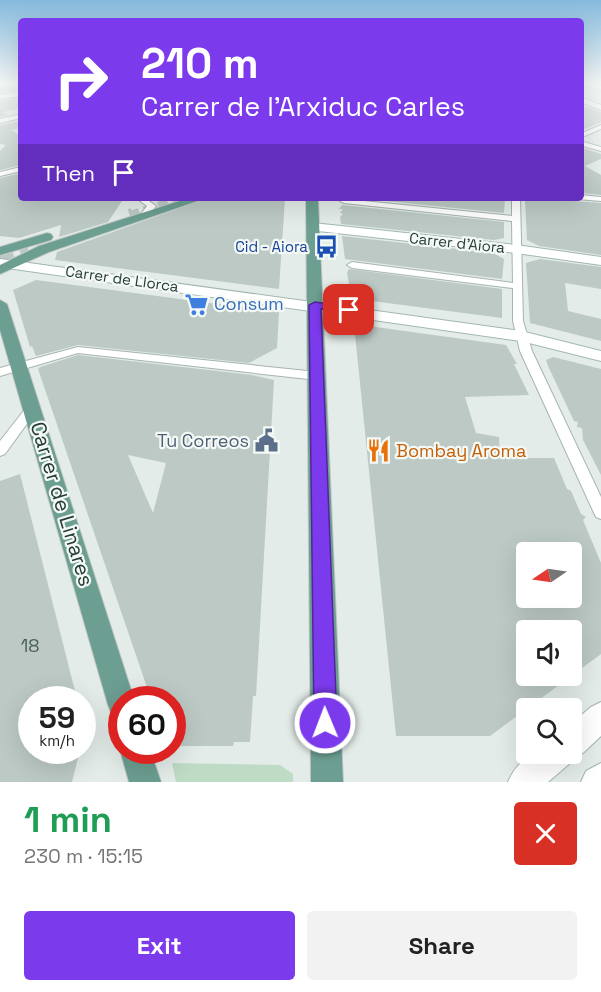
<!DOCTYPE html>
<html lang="en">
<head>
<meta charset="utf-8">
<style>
	body { margin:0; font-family:"Space Grotesk",sans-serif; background:#f2f2f2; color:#222; height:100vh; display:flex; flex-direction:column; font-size:22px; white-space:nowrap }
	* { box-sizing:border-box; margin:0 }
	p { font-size:20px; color:#767676 }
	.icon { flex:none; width:33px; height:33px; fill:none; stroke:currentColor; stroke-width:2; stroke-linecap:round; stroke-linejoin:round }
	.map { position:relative; height:782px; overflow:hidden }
	.panel { display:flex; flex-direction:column; background:#fff; flex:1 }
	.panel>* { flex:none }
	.banner { position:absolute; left:18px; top:18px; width:566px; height:183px; border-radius:6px; box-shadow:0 6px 24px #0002; background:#7c3aed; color:#fff; overflow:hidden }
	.needle { width:39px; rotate:257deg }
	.buttons { position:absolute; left:516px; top:542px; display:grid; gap:12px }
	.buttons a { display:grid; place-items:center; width:66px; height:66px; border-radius:6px; background:#fff; box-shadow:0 6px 24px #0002; font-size:30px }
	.speed { position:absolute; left:18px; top:686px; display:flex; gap:12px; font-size:30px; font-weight:700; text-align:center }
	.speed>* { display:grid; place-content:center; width:78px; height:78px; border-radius:50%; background:#fff; box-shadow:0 6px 24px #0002; line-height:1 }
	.speed small { font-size:15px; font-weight:400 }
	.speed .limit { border:9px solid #d22; background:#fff; color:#111 }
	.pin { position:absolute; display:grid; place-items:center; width:51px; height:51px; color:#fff; margin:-26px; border-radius:12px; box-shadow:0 3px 9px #0006 }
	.me { position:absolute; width:66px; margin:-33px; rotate:359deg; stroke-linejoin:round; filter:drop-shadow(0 0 4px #0008) }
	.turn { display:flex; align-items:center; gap:21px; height:126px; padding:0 24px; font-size:27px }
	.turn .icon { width:78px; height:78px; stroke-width:2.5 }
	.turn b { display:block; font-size:42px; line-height:51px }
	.then { display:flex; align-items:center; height:57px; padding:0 24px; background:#0003; gap:12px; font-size:22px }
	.round { display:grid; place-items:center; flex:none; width:63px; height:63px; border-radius:6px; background:#f2f2f2 }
	.headline { display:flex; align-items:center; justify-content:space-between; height:102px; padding:0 24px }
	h1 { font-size:36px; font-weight:700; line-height:45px; color:#1e9e55 }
	.button { display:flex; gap:12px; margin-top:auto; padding:12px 24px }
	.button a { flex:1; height:69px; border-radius:6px; background:#7c3aed; color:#fff; font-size:24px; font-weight:700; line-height:69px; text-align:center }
	.button a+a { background:#f2f2f2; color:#222 }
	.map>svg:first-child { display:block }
</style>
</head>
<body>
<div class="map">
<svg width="601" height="782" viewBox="0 0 601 782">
	<rect width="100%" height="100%" fill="#e3ece8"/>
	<!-- green -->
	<polygon fill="#bedbc6" points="172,763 280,765 293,774 293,782 176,782"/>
	<!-- building -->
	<g fill="#bcc9c4" fill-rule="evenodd">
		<polygon points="0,83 21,83 21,90 0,93"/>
		<polygon points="21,98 21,108 3,112 8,115 0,117 0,101"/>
		<polygon points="580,105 601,112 601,122 580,131"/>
		<polygon points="19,121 21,128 11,130 18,134 21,131 21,165 0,170 0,151 6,145 0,144 0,125"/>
		<polygon points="580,147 601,154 601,159 585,166 601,175 601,195 580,193"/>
		<polygon points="21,173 21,198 124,198 108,222 59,237 61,225 19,238 0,236 0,178"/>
		<polygon points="208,198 285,198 279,289 55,260 57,252"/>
		<polygon points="356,198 505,198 504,213"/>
		<polygon points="533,198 601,203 601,255 539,246 527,240 525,200"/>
		<polygon points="342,205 504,222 504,238 494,240 341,224 340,217 343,214 340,213 343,209 339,209"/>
		<polygon points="342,236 493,253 504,259 502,279 345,259"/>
		<polygon points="540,259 601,267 601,289 565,283 568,311 601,319 601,341 530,323 526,263"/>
		<polygon points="349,269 502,289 502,318 349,298 351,293 349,293 350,289 347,273"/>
		<polygon points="36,280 279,312 277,348 249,363 78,345 36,356 32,346 30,347 13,290"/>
		<path d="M 354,324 L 506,345 L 517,364 L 514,364 L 529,395 L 465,397 L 476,433 L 499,437 L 500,458 L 554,458 L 567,489 L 571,491 L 581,514 L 586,517 L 583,520 L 601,563 L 601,654 L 490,736 L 396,736 ZM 526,552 L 572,552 L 572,597 L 526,597 ZM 526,630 L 572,630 L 572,675 L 526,675 Z"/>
		<path d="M 78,355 L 252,375 L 274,380 L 256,696 L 253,696 L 250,742 L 234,742 L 233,746 L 180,746 L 180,742 L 172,742 L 172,699 L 151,699 L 38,369 L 40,367 ZM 128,455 L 166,463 L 153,513 Z"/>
		<polygon points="553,357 601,369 601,475 583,440 582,428 577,427 578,422 574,421 548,366 546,360"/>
		<polygon points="20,474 77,699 32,699 32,750 80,750 72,782 0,782 0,481"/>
	</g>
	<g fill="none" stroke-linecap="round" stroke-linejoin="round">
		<!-- primary-tunnel-far1 -->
		<polyline stroke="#bdc9c4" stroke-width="10" stroke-dasharray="10 5" stroke-linecap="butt" points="130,216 186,198"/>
		<!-- primary-tunnel -->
		<g stroke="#bdc9c4" stroke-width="14" stroke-dasharray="14 7" stroke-linecap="butt">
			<polyline points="130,216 133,215"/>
			<polyline points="0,258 28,249"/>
		</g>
		<defs>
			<g id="street">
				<polygon points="580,83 601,86 601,90 580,84"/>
				<polygon points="21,92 21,96 0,99 0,95"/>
				<polygon points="21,114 21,118 0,123 0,119"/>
				<polygon points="601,125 601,129 580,138 580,134"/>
				<polygon points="580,141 601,147 601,151 580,145"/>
				<polygon points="21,167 21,171 0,176 0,172"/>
				<polygon points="580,195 601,197 601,201 577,199 580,198"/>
				<polygon points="136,198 145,198 156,206 148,216 142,216 141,214 147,206"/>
				<polygon points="512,198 520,198 523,321 532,351 601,497 601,519 596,517 594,513 520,351 513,321 513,288 352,268 347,265 352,262 513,283 512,221 344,203 340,201 344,199 512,216"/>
				<polygon points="78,347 317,372 323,376 317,380 78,353 0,376 0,368"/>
				<polygon points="33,403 39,407 5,454 0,456 0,441 29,404"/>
			</g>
			<g id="secondary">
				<polygon points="580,97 601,105 601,110 580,102"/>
				<polygon points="313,223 516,245 601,257 601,265 516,253 309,230 307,227"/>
				<polygon points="0,259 521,331 601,351 601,361 521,341 0,267"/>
				<path d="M 601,702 L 601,736 L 583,753 L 572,757 L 569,764 L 548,782 L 508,782 C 522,750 542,753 572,753 L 572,723 L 591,707 Z"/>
				<polygon points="601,763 601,782 581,782 586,771"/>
			</g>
			<g id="primary">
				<polygon points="580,83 586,83 580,86"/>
				<polygon points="189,198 206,198 49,252 0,274 0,265 39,246"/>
				<polygon points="306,198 318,198 343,782 311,782"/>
				<polygon points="47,233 51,234 53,237 51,240 0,255 0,247"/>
				<polygon points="0,300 7,304 134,699 122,699 122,719 112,715 108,705 0,330"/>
				<polygon points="122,746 122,750 150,750 161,782 129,782 120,750"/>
			</g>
		</defs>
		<!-- street casing -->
		<use href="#street" stroke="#a6b4af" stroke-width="2"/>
		<!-- secondary casing -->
		<use href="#secondary" stroke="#a3b7b0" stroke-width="2"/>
		<!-- primary casing -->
		<use href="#primary" stroke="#c2c8c7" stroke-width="2"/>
		<!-- street -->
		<use href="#street" fill="#fff" fill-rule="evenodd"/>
		<!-- secondary -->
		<use href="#secondary" fill="#fff" fill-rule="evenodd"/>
		<!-- primary -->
		<use href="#primary" fill="#6c9e91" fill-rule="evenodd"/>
	</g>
	<!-- sky -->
	<linearGradient id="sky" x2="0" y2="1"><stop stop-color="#85badd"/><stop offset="0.43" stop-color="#f2f6f5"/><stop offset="1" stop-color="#f2f6f5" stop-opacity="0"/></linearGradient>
	<rect width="601" height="192" fill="url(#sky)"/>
	<!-- route -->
	<polygon fill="#7c3aed" stroke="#51269a" stroke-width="1.5" points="315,302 349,307 355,310 349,314 321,309 337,723 333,731 325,735 317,731 314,723 309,305"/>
	<!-- icons -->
	<defs>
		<symbol id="bus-bare" viewBox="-9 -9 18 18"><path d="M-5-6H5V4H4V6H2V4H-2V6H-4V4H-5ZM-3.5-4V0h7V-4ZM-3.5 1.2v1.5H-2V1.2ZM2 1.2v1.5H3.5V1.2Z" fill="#1a4fb4" stroke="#f4f9f6" stroke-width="2.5" paint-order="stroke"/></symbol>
		<symbol id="supermarket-bare" viewBox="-9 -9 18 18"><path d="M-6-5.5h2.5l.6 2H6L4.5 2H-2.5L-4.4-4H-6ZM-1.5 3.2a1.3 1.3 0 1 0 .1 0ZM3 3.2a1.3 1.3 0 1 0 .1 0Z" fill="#3f7fe0" stroke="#f4f9f6" stroke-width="2.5" paint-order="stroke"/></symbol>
		<symbol id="civic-bare" viewBox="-9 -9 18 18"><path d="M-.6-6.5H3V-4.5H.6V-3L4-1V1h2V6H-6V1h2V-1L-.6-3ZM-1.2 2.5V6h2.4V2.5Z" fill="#5c6f8a" stroke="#f4f9f6" stroke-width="2.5" paint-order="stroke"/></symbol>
		<symbol id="restaurant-bare" viewBox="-9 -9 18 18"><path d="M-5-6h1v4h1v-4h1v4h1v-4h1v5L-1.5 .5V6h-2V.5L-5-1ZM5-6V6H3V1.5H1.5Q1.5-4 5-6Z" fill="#e8710a" stroke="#f4f9f6" stroke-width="2.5" paint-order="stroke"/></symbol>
	</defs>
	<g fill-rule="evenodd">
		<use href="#bus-bare" x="310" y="230" width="33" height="33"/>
		<use href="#supermarket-bare" x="180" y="288" width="33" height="33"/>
		<use href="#civic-bare" x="250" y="424" width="33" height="33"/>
		<use href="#restaurant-bare" x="362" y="434" width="33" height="33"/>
	</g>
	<g text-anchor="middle" stroke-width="4.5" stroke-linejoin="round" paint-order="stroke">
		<!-- far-street labels -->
		<g font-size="15" fill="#243c36" stroke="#f4f9f6">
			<text transform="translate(457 243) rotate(6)" y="5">Carrer d'Aiora</text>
			<text transform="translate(122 279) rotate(8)" y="5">Carrer de Llorca</text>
		</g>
		<!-- far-transit labels -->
		<g font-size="15" fill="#164399" stroke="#f4f9f6" text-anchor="end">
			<text x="308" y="252">Cid - Aiora</text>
		</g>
		<!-- shop labels -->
		<g font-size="18" fill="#366cbe" stroke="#f4f9f6" text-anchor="start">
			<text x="214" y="310">Consum</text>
		</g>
		<!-- service labels -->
		<g font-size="18" fill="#4e5e75" stroke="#f4f9f6" text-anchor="end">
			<text x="249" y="447">Tu Correos</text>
		</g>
		<!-- food labels -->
		<g font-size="18" fill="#c56008" stroke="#f4f9f6" text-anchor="start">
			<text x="396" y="457">Bombay Aroma</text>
		</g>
		<!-- near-number labels -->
		<g font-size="18" fill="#4a5f5a">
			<text x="30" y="652">18</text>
		</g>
		<!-- near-street labels -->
		<g font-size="21" fill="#243c36" stroke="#f4f9f6">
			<text transform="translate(62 504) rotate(73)" y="7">Carrer de Linares</text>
		</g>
	</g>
</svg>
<div class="buttons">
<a><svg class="needle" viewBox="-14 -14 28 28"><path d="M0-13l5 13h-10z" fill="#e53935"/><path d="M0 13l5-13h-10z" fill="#767676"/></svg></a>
<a><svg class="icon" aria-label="sound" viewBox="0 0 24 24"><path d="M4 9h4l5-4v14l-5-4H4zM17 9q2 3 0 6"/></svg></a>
<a><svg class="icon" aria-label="search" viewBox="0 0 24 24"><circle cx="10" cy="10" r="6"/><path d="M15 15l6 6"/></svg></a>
</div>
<div class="speed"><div>59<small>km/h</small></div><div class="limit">60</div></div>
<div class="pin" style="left:349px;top:310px;background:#d93025"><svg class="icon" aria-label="arrive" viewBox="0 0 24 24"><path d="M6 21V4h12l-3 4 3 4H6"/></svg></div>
<svg class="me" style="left:325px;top:723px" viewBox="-20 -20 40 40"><circle r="17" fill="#7c3aed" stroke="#fff" stroke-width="3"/><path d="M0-11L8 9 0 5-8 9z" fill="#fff"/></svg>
<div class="banner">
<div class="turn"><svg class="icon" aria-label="right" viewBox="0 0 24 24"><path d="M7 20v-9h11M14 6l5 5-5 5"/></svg><div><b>210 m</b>Carrer de l'Arxiduc Carles</div></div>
<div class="then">Then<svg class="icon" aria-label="arrive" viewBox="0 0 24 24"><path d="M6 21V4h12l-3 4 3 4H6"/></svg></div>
</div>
</div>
<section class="panel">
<div class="headline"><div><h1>1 min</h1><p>230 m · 15:15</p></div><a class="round" style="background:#d93025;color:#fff"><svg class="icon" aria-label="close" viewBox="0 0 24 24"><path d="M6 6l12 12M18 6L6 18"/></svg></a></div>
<div class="button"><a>Exit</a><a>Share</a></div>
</section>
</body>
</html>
